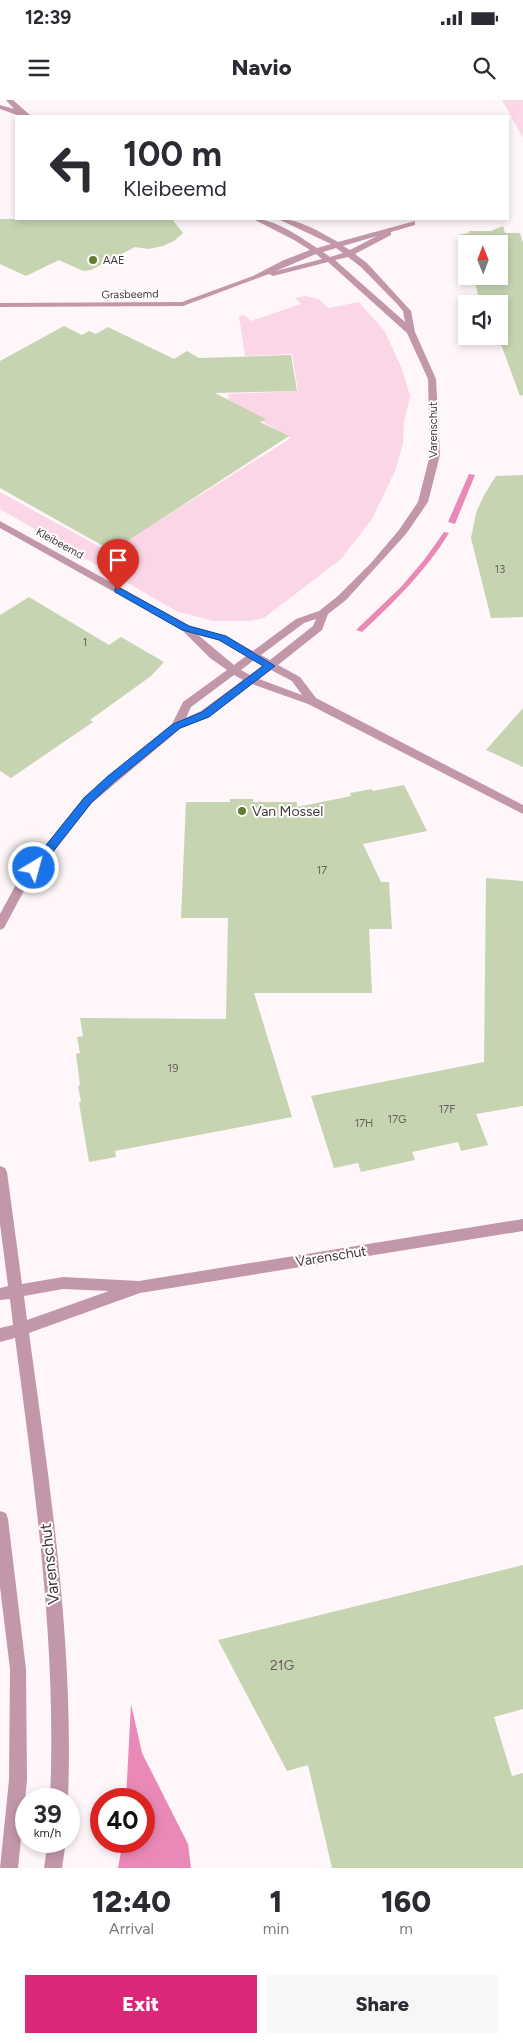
<!DOCTYPE html>
<html lang="en">
<head>
<meta charset="utf-8">
<style>
	body { margin:0; font-family:Figtree,sans-serif; background:#f7f7f7; color:#2b2b33; height:100vh; display:flex; flex-direction:column; font-size:19px; white-space:nowrap }
	* { box-sizing:border-box; margin:0 }
	p { font-size:16px; color:#7c7c81 }
	.icon { flex:none; width:28px; height:28px; fill:none; stroke:currentColor; stroke-width:2; stroke-linecap:round; stroke-linejoin:round }
	.map { position:relative; height:1768px; overflow:hidden }
	.sheet { display:flex; flex-direction:column; background:#fff; flex:1 }
	.sheet>* { flex:none }
	.banner { position:absolute; left:15px; top:15px; width:494px; height:105px; border-radius:0px; box-shadow:0 2px 8px #0003; background:#fff; color:#2b2b33; overflow:hidden }
	.needle { width:32px; rotate:359deg }
	.tools { position:absolute; left:458px; top:135px; display:grid; gap:10px }
	.tools a { display:grid; place-items:center; width:50px; height:50px; border-radius:0px; background:#fff; box-shadow:0 2px 8px #0003; font-size:25px }
	.speed { position:absolute; left:15px; top:1688px; display:flex; gap:10px; font-size:25px; font-weight:700; text-align:center }
	.speed>* { display:grid; place-content:center; width:65px; height:65px; border-radius:50%; background:#fff; box-shadow:0 2px 8px #0003; line-height:1 }
	.speed small { font-size:12px; font-weight:400 }
	.speed .limit { border:8px solid #d22; background:#fff; color:#111 }
	.pin { position:absolute; display:grid; place-items:center; width:42px; height:42px; color:#fff; margin:-51px -21px; border-radius:50% 50% 50% 0; rotate:-45deg; box-shadow:0 0 5px #0007 }
	.pin .icon { rotate:45deg }
	.me { position:absolute; width:55px; margin:-28px; rotate:37deg; stroke-linejoin:round; filter:drop-shadow(0 0 4px #0008) }
	.turn { display:flex; align-items:center; gap:18px; height:105px; padding:0 25px; font-size:22px }
	.turn .icon { width:65px; height:65px; stroke-width:2.5 }
	.turn b { display:block; font-size:35px; line-height:42px }
	.eta { display:flex; justify-content:space-evenly; align-items:center; height:85px; text-align:center }
	.eta b { font-size:30px; font-weight:800; line-height:35px }
	.cta { display:flex; gap:10px; margin-top:auto; padding:10px 25px }
	.cta a { flex:1; height:58px; border-radius:0px; background:#db2777; color:#fff; font-size:20px; font-weight:800; line-height:58px; text-align:center }
	.cta a+a { background:#f7f7f7; color:#2b2b33 }
	.status { display:flex; justify-content:space-between; align-items:center; height:35px; padding:0 25px; background:#fff; direction:ltr }
	.status svg { height:14px; fill:currentColor }
	header { display:flex; justify-content:space-between; align-items:center; height:65px; padding:0 25px; background:#fff; font-size:22px; font-weight:800 }
	.map>svg:first-child { display:block }
</style>
</head>
<body>
<div class="status"><b>12:39</b><svg viewBox="0 0 49 12"><path d="M0 12V9h3v3zM5 12V6h3v6zM10 12V3h3v9zM15 12V0h3v12zM26 1h20v11H26zM47 4h2v5h-2z"/></svg></div>
<header><svg class="icon" aria-label="menu" viewBox="0 0 24 24"><path d="M4 6h16M4 12h16M4 18h16"/></svg>Navio<svg class="icon" aria-label="search" viewBox="0 0 24 24"><circle cx="10" cy="10" r="6"/><path d="M15 15l6 6"/></svg></header>
<div class="map">
<svg width="523" height="1768" viewBox="0 0 523 1768">
	<rect width="100%" height="100%" fill="#fef6f9"/>
	<!-- green -->
	<g fill="#fbd6e6">
		<polygon points="502,0 523,0 523,38"/>
		<polygon points="305,196 319,199 328,208 359,202 385,232 402,269 410,296 404,322 403,343 396,369 372,419 341,459 264,518 249,521 214,521 178,512 0,409 0,392 109,452 291,338 229,303 228,294 298,291 292,254 245,256 239,216 244,215 251,221 301,204 295,198"/>
	</g>
	<!-- water -->
	<g fill="#e989b7">
		<polygon points="469,374 475,375 455,424 448,422"/>
		<path d="M 444,432 L 449,433 C 426,471 394,502 362,532 L 356,530 L 401,487 L 424,460 Z"/>
		<polygon points="131,1604 142,1653 188,1744 191,1768 118,1768 123,1741 144,1741 144,1699 126,1699"/>
	</g>
	<!-- building -->
	<g fill="#c6d4b2">
		<polygon points="0,119 172,119 183,133 174,141 163,146 148,149 135,147 91,170 83,171 59,160 26,176 0,164"/>
		<polygon points="503,126 505,133 520,133 523,143 523,295 520,296 498,236 499,204 484,204 482,198 479,198 476,187 476,176 499,176 499,144 466,144 466,146 458,135 469,133 469,131 491,131"/>
		<polygon points="64,226 82,235 89,231 96,234 108,227 174,259 187,251 199,258 291,255 297,291 215,293 266,319 260,322 289,336 112,451 0,388 0,261"/>
		<polygon points="523,375 523,517 491,518 471,438 476,413 484,395 496,376"/>
		<polygon points="29,497 109,545 121,537 164,562 151,576 90,620 93,622 11,678 0,671 0,515"/>
		<polygon points="523,608 523,667 486,650"/>
		<polygon points="404,685 427,731 363,744 381,782 389,782 392,829 369,829 372,893 254,893 292,1017 115,1051 116,1057 89,1062 79,1003 81,1002 78,986 80,985 76,954 80,953 77,937 83,936 80,918 226,919 228,818 181,818 186,702 230,702 230,699 253,699 253,702 297,702 297,707 351,696 350,693 372,689 373,691"/>
		<polygon points="486,778 523,781 523,1006 476,1014 488,1045 461,1051 458,1042 412,1052 415,1060 361,1072 358,1063 334,1068 311,996 484,962"/>
		<polygon points="523,1465 523,1609 494,1617 512,1676 523,1673 523,1768 332,1768 308,1665 287,1671 218,1540"/>
	</g>
	<g fill="none" stroke-linecap="round" stroke-linejoin="round">
		<!-- minor -->
		<g fill="#c397aa" fill-rule="evenodd">
			<polygon points="6,0 13,0 31,16 20,16 0,9 0,5 14,9"/>
			<path d="M 253,119 C 273,118 301,137 317,148 L 331,144 L 278,119 C 300,119 320,132 338,142 L 415,121 L 415,125 L 391,132 L 391,135 L 355,154 L 367,163 L 411,211 L 415,232 L 436,279 L 440,355 L 428,402 L 406,434 L 346,500 L 328,514 L 322,530 L 278,565 L 300,577 L 316,598 L 523,705 L 523,714 L 308,604 L 252,584 L 209,617 L 180,629 L 92,703 L 27,785 L 4,828 L 0,830 L 0,814 L 19,779 L 84,697 L 172,624 L 183,602 L 227,570 L 210,558 L 182,530 L 0,428 L 0,421 L 190,526 L 226,536 L 253,551 L 296,519 L 319,511 L 338,496 L 371,463 L 399,430 L 418,402 L 430,355 L 428,279 L 407,233 L 328,162 L 273,176 L 269,174 L 183,206 L 0,207 L 0,203 L 182,202 L 253,176 L 284,160 L 310,150 L 294,140 ZM 377,136 L 350,150 L 343,146 ZM 336,148 L 343,153 L 330,157 L 323,152 ZM 316,154 L 322,159 L 276,171 ZM 348,157 L 361,167 L 398,205 L 403,211 L 405,222 L 335,160 ZM 316,519 L 313,526 L 270,560 L 261,555 L 304,523 ZM 198,535 L 218,540 L 246,556 L 234,565 ZM 254,560 L 263,565 L 250,575 L 241,570 ZM 271,570 L 292,581 L 302,595 L 259,579 ZM 234,575 L 243,580 L 201,611 L 186,618 L 191,607 Z"/>
			<path d="M 0,1066 L 5,1068 L 7,1072 L 22,1184 L 63,1177 L 139,1181 L 523,1119 L 523,1131 L 140,1193 L 29,1233 C 50,1387 74,1543 68,1699 L 50,1699 C 57,1545 35,1390 15,1238 L 0,1242 L 0,1228 L 13,1225 L 10,1199 L 0,1200 L 0,1188 L 8,1186 L 0,1124 ZM 63,1189 L 109,1191 L 27,1220 L 24,1196 Z"/>
			<polygon points="0,1411 6,1413 8,1419 26,1569 27,1680 18,1768 0,1768 9,1680 10,1569 0,1487"/>
			<polygon points="48,1741 66,1741 62,1768 44,1768"/>
		</g>
	</g>
	<!-- route -->
	<polygon fill="#1a73e8" stroke="#114b97" points="118,487 189,526 226,536 275,566 209,617 180,628 115,681 91,703 38,771 30,771 28,768 30,765 84,698 108,676 173,624 202,612 263,566 219,540 182,530 115,492 115,488"/>
	<!-- markers -->
	<g fill="#627b2f" stroke="#fff" stroke-width="2">
		<circle cx="93" cy="160" r="5"/>
		<circle cx="242" cy="711" r="5"/>
	</g>
	<g text-anchor="middle" stroke-width="4" stroke-linejoin="round" paint-order="stroke">
		<!-- far-poi labels -->
		<g font-size="11" fill="#47373e" stroke="#fff" text-anchor="start">
			<text x="103" y="164">AAE</text>
		</g>
		<!-- far-street labels -->
		<g font-size="11" fill="#47373e" stroke="#fff">
			<text transform="translate(130 194) rotate(-1)" y="4">Grasbeemd</text>
			<text transform="translate(433 330) rotate(-90)" y="4">Varenschut</text>
			<text transform="translate(60 443) rotate(29)" y="4">Kleibeemd</text>
		</g>
		<!-- number labels -->
		<g font-size="11" fill="#675e5b">
			<text x="500" y="473">13</text>
			<text x="85" y="546">1</text>
			<text x="322" y="774">17</text>
			<text x="173" y="972">19</text>
			<text x="447" y="1013">17F</text>
			<text x="397" y="1023">17G</text>
			<text x="364" y="1027">17H</text>
		</g>
		<!-- poi labels -->
		<g font-size="14" fill="#47373e" stroke="#fff" text-anchor="start">
			<text x="252" y="716">Van Mossel</text>
		</g>
		<!-- street labels -->
		<g font-size="14" fill="#47373e" stroke="#fff">
			<text transform="translate(331 1156) rotate(-9)" y="5">Varenschut</text>
		</g>
		<!-- near-number labels -->
		<g font-size="14" fill="#675e5b">
			<text x="282" y="1570">21G</text>
		</g>
		<!-- near-street labels -->
		<g font-size="16" fill="#47373e" stroke="#fff">
			<text transform="translate(49 1464) rotate(-96)" y="6">Varenschut</text>
		</g>
	</g>
</svg>
<div class="tools">
<a><svg class="needle" viewBox="-14 -14 28 28"><path d="M0-13l5 13h-10z" fill="#e53935"/><path d="M0 13l5-13h-10z" fill="#7c7c81"/></svg></a>
<a><svg class="icon" aria-label="sound" viewBox="0 0 24 24"><path d="M4 9h4l5-4v14l-5-4H4zM17 9q2 3 0 6"/></svg></a>
</div>
<div class="speed"><div>39<small>km/h</small></div><div class="limit">40</div></div>
<div class="pin" style="left:118px;top:490px;background:#d93025"><svg class="icon" aria-label="arrive" viewBox="0 0 24 24"><path d="M6 21V4h12l-3 4 3 4H6"/></svg></div>
<svg class="me" style="left:34px;top:768px" viewBox="-20 -20 40 40"><circle r="17" fill="#1a73e8" stroke="#fff" stroke-width="3"/><path d="M0-11L8 9 0 5-8 9z" fill="#fff"/></svg>
<div class="banner">
<div class="turn"><svg class="icon" aria-label="left" viewBox="0 0 24 24"><path d="M17 20v-9H6M10 6l-5 5 5 5"/></svg><div><b>100 m</b>Kleibeemd</div></div>
</div>
</div>
<section class="sheet">
<div class="eta">
<div><b>12:40</b><p>Arrival</p></div>
<div><b>1</b><p>min</p></div>
<div><b>160</b><p>m</p></div>
</div>
<div class="cta"><a>Exit</a><a>Share</a></div>
</section>
</body>
</html>
